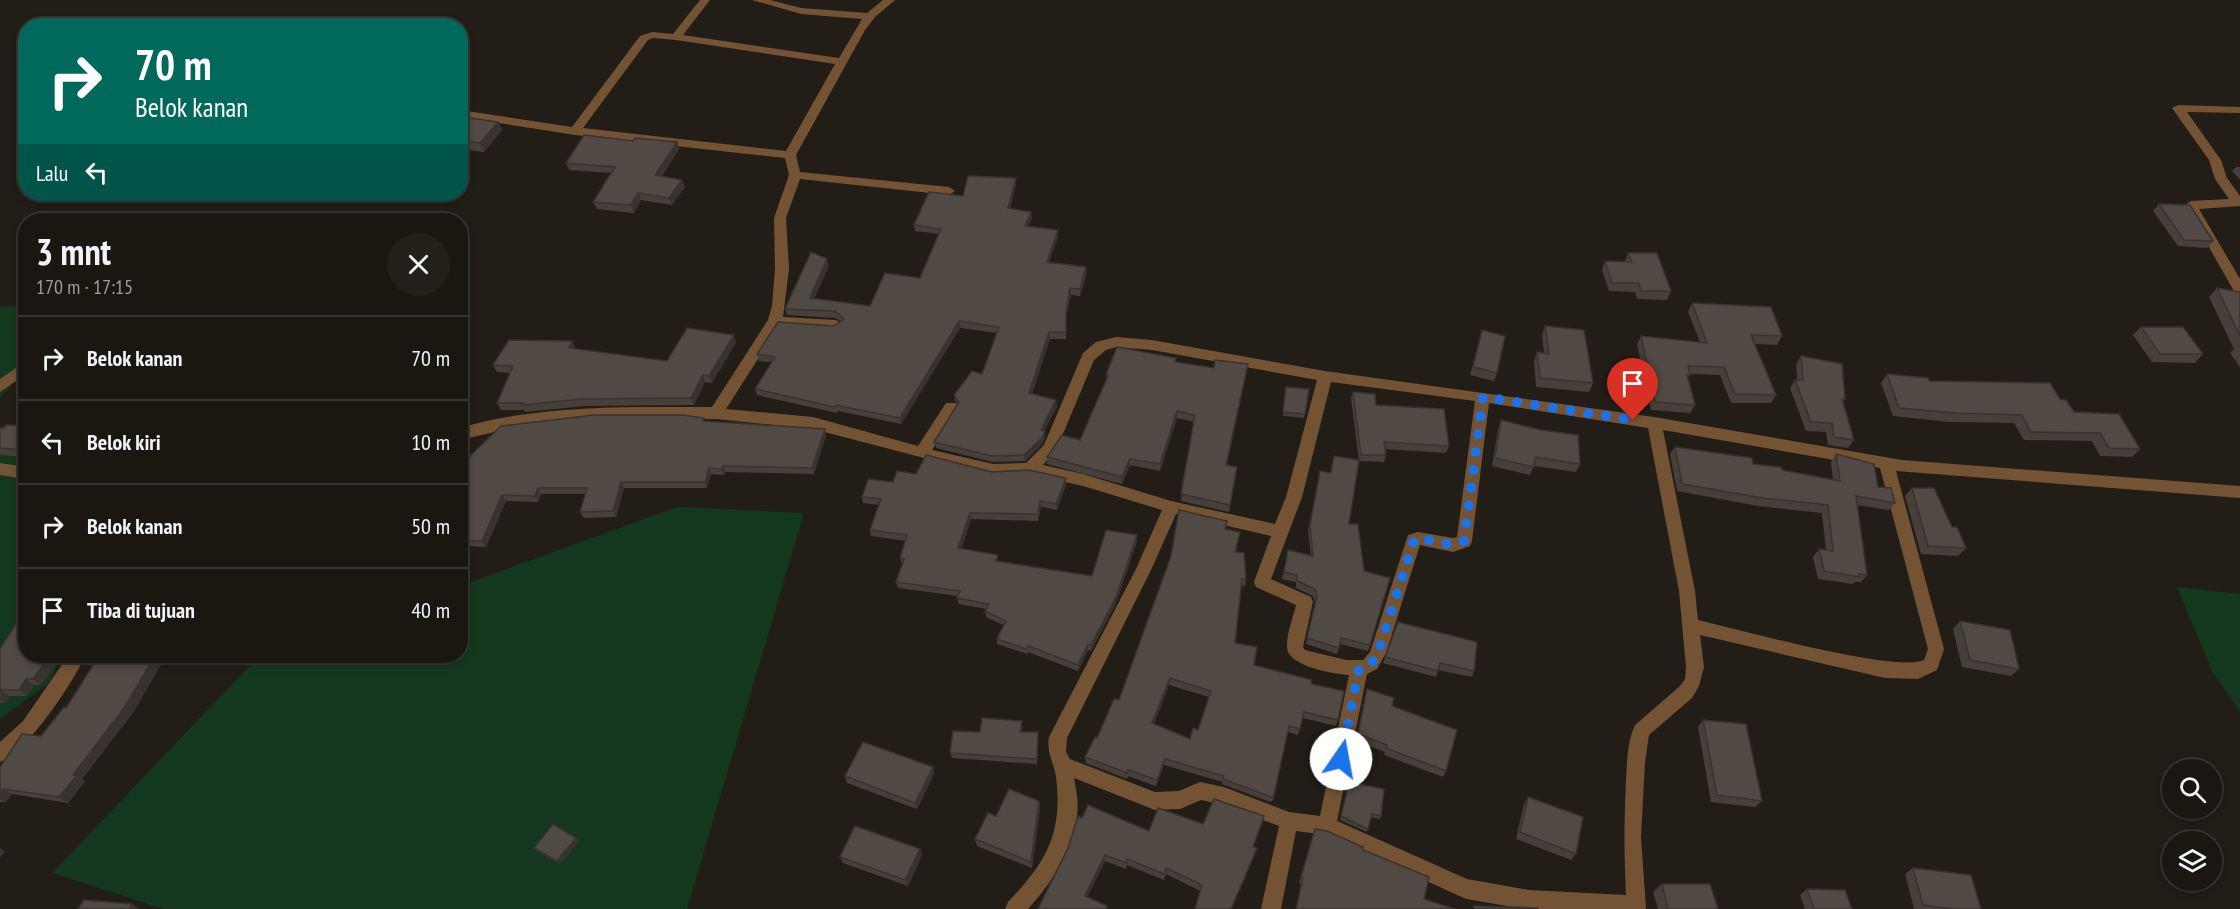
<!DOCTYPE html>
<html lang="id">
<head>
<meta charset="utf-8">
<style>
	body { margin:0; font-family:"PT Sans Narrow",sans-serif; background:#231f19; color:#f1f3f6; height:100vh; display:flex; flex-direction:column; font-size:22px; white-space:nowrap }
	* { box-sizing:border-box; margin:0 }
	p { font-size:20px; color:#9f9f9f }
	.icon { flex:none; width:33px; height:33px; fill:none; stroke:currentColor; stroke-width:2; stroke-linecap:round; stroke-linejoin:round }
	.map { position:relative; flex:1; overflow:hidden }
	.sheet { position:absolute; left:18px; top:213px; width:450px; height:450px; display:flex; flex-direction:column; background:#1a1610; border-radius:24px; box-shadow:0 3px 9px #0003,0 0 0 2px #383530 }
	.sheet>* { flex:none }
	.guide { position:absolute; left:18px; top:18px; width:450px; height:183px; border-radius:24px; box-shadow:0 3px 9px #0003,0 0 0 2px #383530; background:#00695c; color:#fff; overflow:hidden }
	.controls { position:absolute; left:2162px; top:759px; display:grid; gap:12px }
	.controls a { display:grid; place-items:center; width:60px; height:60px; border-radius:50%; background:#1a1610; box-shadow:0 3px 9px #0003,0 0 0 2px #383530; font-size:30px }
	.pin { position:absolute; display:grid; place-items:center; width:51px; height:51px; color:#fff; margin:-62px -26px; border-radius:50% 50% 50% 0; rotate:-45deg; box-shadow:0 0 6px #0007 }
	.pin .icon { rotate:45deg }
	.me { position:absolute; width:66px; margin:-33px; rotate:12deg; stroke-linejoin:round; filter:drop-shadow(0 0 4px #0008) }
	.turn { display:flex; align-items:center; gap:21px; height:126px; padding:0 18px; font-size:27px }
	.turn .icon { width:78px; height:78px; stroke-width:2.5 }
	.turn b { display:block; font-size:42px; line-height:51px }
	.then { display:flex; align-items:center; height:57px; padding:0 18px; background:#0003; gap:12px; font-size:22px }
	.round { display:grid; place-items:center; flex:none; width:63px; height:63px; border-radius:32px; background:#231f19 }
	.head { display:flex; align-items:center; justify-content:space-between; height:102px; padding:0 18px }
	h1 { font-size:36px; font-weight:600; line-height:45px }
	ul { padding:0; list-style:none }
	li { display:flex; align-items:center; gap:18px; height:84px; padding:0 18px; border-top:2px solid #383530 }
	li div { flex:1 }
	li b { display:block; font-size:22px }
	li em { font-style:normal }
	.map>svg:first-child { display:block }
</style>
</head>
<body>
<div class="map">
<svg width="2240" height="909" viewBox="0 0 2240 909">
	<rect width="100%" height="100%" fill="#221d16"/>
	<!-- green -->
	<g fill="#14381d">
		<polygon points="25,305 25,368 0,399 0,307"/>
		<polygon points="0,452 25,457 26,656 62,656 48,684 0,719"/>
		<polygon points="677,507 804,513 687,909 164,909 52,873 259,656 460,656 461,604 471,582"/>
		<polygon points="2177,587 2240,594 2240,712 2212,671"/>
	</g>
	<g fill="none" stroke-linecap="round" stroke-linejoin="round">
		<!-- minor -->
		<g fill="#745335" fill-rule="evenodd">
			<path d="M 700,0 L 710,0 L 683,35 L 839,58 L 862,19 L 801,14 L 752,0 L 770,0 L 801,8 L 867,13 L 883,0 L 895,0 L 875,17 L 865,30 L 796,155 L 800,172 L 949,187 L 955,191 L 949,195 L 800,179 L 786,218 L 789,269 L 783,317 L 836,320 L 843,325 L 836,330 L 779,326 L 726,409 L 813,417 L 918,446 L 946,403 L 956,403 L 958,407 L 932,450 L 993,464 L 1026,463 L 1044,445 L 1083,353 L 1096,342 L 1116,337 L 1152,340 L 1325,371 L 1654,417 L 1902,460 L 2240,486 L 2240,498 L 1896,471 L 1944,649 L 1937,670 L 1918,679 L 1885,678 L 1700,635 L 1704,667 L 1699,686 L 1692,698 L 1649,735 L 1645,762 L 1641,837 L 1646,909 L 1525,909 L 1466,899 L 1326,835 L 1296,831 L 1281,909 L 1261,909 L 1279,826 L 1224,805 L 1201,800 L 1180,809 L 1155,810 L 1074,778 C 1076,790 1079,802 1077,815 C 1074,849 1051,884 1028,909 L 1005,909 L 1008,902 C 1046,862 1063,834 1056,777 C 1054,763 1046,752 1049,737 L 1136,569 L 1162,510 L 1083,486 L 1030,474 L 993,476 L 813,429 L 716,419 L 597,419 L 512,428 L 460,440 L 460,428 C 541,404 628,407 712,407 L 768,320 L 772,306 L 775,269 L 774,218 L 789,175 L 785,158 L 575,135 L 460,117 L 460,110 L 572,127 L 640,36 L 652,32 L 673,34 ZM 653,38 L 676,40 L 835,64 L 786,151 L 583,128 L 648,40 ZM 1116,347 L 1152,350 L 1317,380 L 1286,497 L 1275,524 L 1171,501 L 1083,474 L 1043,465 L 1057,448 L 1094,360 L 1106,350 ZM 1331,382 L 1475,401 L 1457,537 L 1453,538 L 1418,532 L 1408,535 L 1370,652 L 1363,660 L 1346,660 L 1305,650 L 1303,647 L 1313,602 L 1311,597 L 1271,579 L 1302,497 ZM 1489,403 L 1648,428 L 1679,591 L 1686,667 L 1685,679 L 1680,686 L 1635,725 C 1627,742 1627,763 1626,781 C 1624,819 1624,856 1626,895 L 1529,890 L 1467,879 L 1337,821 L 1367,674 L 1377,669 L 1386,653 L 1420,545 L 1453,552 L 1470,546 L 1472,541 ZM 1663,430 L 1880,468 L 1928,649 L 1924,660 C 1896,673 1737,629 1698,620 L 1695,591 ZM 1176,514 L 1271,536 L 1254,582 L 1256,587 L 1296,605 C 1293,618 1286,635 1287,648 C 1288,666 1334,674 1349,675 L 1320,816 L 1289,812 L 1224,787 L 1200,782 L 1179,791 L 1155,792 L 1070,759 L 1066,752 L 1067,738 L 1151,570 Z"/>
			<polygon points="2178,105 2240,107 2240,113 2187,112 2221,160 2227,178 2240,196 2240,206 2199,209 2240,279 2240,295 2235,293 2185,205 2191,201 2229,199 2215,179 2209,160 2172,108"/>
			<polygon points="26,361 26,374 0,392 0,379"/>
			<polygon points="0,463 26,467 26,479 0,475"/>
			<path d="M 68,656 L 85,656 C 73,683 27,752 0,762 L 0,742 L 23,721 Z"/>
		</g>
	</g>
	<!-- wall -->
	<g fill="#463f3a" fill-rule="evenodd">
		<polygon points="498,122 502,130 484,152 460,149 460,129"/>
		<polygon points="633,141 677,142 679,149 662,176 682,180 685,187 672,205 641,200 634,213 597,209 593,202 611,173 569,170 566,163"/>
		<polygon points="2236,167 2240,167 2240,180 2232,171"/>
		<polygon points="1016,184 1010,209 1032,218 1028,226 1058,230 1058,237 1049,262 1087,273 1080,296 1071,295 1066,317 1066,339 1050,339 1032,394 1056,400 1057,407 1044,430 1045,437 1042,444 1025,461 993,462 936,448 934,442 958,404 955,401 954,395 982,374 997,333 960,328 901,424 838,411 837,413 757,395 755,389 772,362 759,361 757,354 834,326 840,321 836,318 787,315 785,309 829,266 814,299 870,306 920,278 939,234 915,231 914,225 963,196"/>
		<polygon points="2159,204 2213,241 2207,248 2178,246 2153,211"/>
		<polygon points="1628,253 1671,291 1667,300 1637,299 1635,292 1609,291 1602,270 1605,261 1625,262"/>
		<polygon points="2217,288 2240,292 2240,367 2230,353 2234,349 2209,297"/>
		<polygon points="1692,303 1782,336 1777,345 1755,344 1776,395 1771,403 1731,403 1720,375 1690,374 1688,378 1695,405 1690,413 1651,410 1637,344 1641,336 1700,342 1688,312"/>
		<polygon points="1545,326 1593,383 1589,392 1536,387 1534,361 1537,352 1544,353 1542,335"/>
		<polygon points="2141,327 2203,354 2195,363 2152,362 2133,335"/>
		<polygon points="1482,330 1497,373 1494,381 1470,375"/>
		<polygon points="572,341 575,348 575,349 667,361 736,342 712,383 705,382 694,405 585,406 525,412 524,410 501,410 497,403 510,373 497,372 493,365"/>
		<polygon points="1801,356 1845,399 1843,402 1854,440 1848,448 1828,445 1826,432 1806,431 1790,388 1795,380 1797,380 1796,364"/>
		<polygon points="1176,358 1175,362 1214,368 1248,364 1227,465 1237,467 1229,512 1181,501 1194,422 1177,418 1160,471 1130,465 1122,484 1047,464 1047,457 1080,440 1106,382 1106,375"/>
		<polygon points="1887,374 1930,381 2060,399 2074,412 2140,449 2132,457 2100,456 2092,441 2024,440 2014,423 1949,422 1893,416 1881,383"/>
		<polygon points="1286,387 1309,389 1304,418 1283,416"/>
		<polygon points="1353,392 1449,446 1446,453 1385,449 1386,455 1384,462 1359,461 1351,398"/>
		<polygon points="1501,420 1580,464 1576,472 1534,466 1530,475 1492,466 1498,429"/>
		<polygon points="705,421 826,435 814,474 725,472 724,475 711,474 707,488 624,488 616,517 584,518 580,512 585,494 541,494 538,502 506,501 486,547 469,546 460,566 460,466"/>
		<polygon points="26,426 26,457 0,455 0,428"/>
		<polygon points="1675,447 1782,470 1833,480 1831,462 1836,454 1878,487 1895,503 1889,510 1857,505 1867,575 1861,582 1855,582 1853,584 1818,579 1813,557 1819,549 1826,550 1822,513 1758,506 1677,491 1670,454"/>
		<polygon points="1320,471 1349,524 1364,571 1390,578 1368,651 1340,644 1337,654 1306,644 1315,602 1313,596 1296,588 1296,582 1282,579 1288,550 1311,555 1308,531"/>
		<polygon points="992,472 1066,478 1066,485 1057,510 1041,507 1038,521 971,519 961,549 999,561 1092,576 1137,541 1116,603 1091,651 1088,650 1078,671 1028,652 1027,654 997,644 997,639 1003,625 986,617 985,611 986,609 959,604 957,598 958,596 898,588 896,582 902,564 900,558 906,541 871,536 870,530 879,505 863,503 862,497 893,482 916,474"/>
		<polygon points="1912,488 1952,527 1966,548 1958,556 1921,554 1905,496"/>
		<path d="M 1226,529 L 1239,539 L 1236,552 L 1246,579 L 1245,586 L 1241,586 L 1235,643 L 1254,665 L 1311,684 L 1338,720 L 1336,726 L 1303,718 L 1298,735 L 1288,732 L 1273,800 L 1270,802 L 1222,784 L 1223,782 L 1164,765 L 1156,786 L 1128,776 L 1127,779 L 1086,763 L 1085,757 L 1097,738 L 1119,700 ZM 1169,685 L 1209,697 L 1198,730 L 1190,739 L 1154,724 Z"/>
		<polygon points="1960,621 2019,669 2011,676 1962,667 1953,629"/>
		<polygon points="1398,622 1474,671 1472,677 1438,670 1436,677 1383,663"/>
		<polygon points="0,649 26,656 66,656 59,661 41,685 34,685 27,696 9,696 5,703 0,703"/>
		<polygon points="80,656 166,656 132,714 82,779 85,781 68,803 12,794 6,802 0,802 0,767 41,736 66,708 97,660 86,660"/>
		<polygon points="1367,689 1392,706 1446,771 1443,777 1384,755 1385,752 1356,741"/>
		<polygon points="1703,720 1762,801 1755,807 1711,802 1698,727"/>
		<polygon points="1022,721 1022,732 1038,732 1038,738 1037,764 952,758 950,753 980,732"/>
		<polygon points="933,767 934,774 917,809 847,783 845,776"/>
		<polygon points="1349,782 1381,816 1380,819 1371,817 1367,832 1340,820"/>
		<polygon points="1528,797 1576,854 1571,860 1516,839 1524,804"/>
		<polygon points="1039,801 1040,808 1032,868 977,846 975,839 996,816"/>
		<polygon points="1082,818 1149,831 1203,824 1263,822 1253,847 1257,848 1255,854 1200,891 1166,874 1164,880 1127,865 1126,869 1105,861 1087,897 1038,909"/>
		<polygon points="1315,829 1363,850 1424,899 1455,909 1296,909 1301,884 1299,883"/>
		<polygon points="576,838 579,841 560,864 537,851 534,848"/>
		<polygon points="920,849 922,855 908,886 843,863 840,857"/>
		<polygon points="1913,868 1981,909 1914,909 1905,874"/>
		<polygon points="1662,884 1718,909 1658,909 1653,892"/>
		<polygon points="1807,889 1852,909 1805,909 1800,895"/>
	</g>
	<!-- shaded-wall -->
	<g fill="#39332f">
		<polygon points="498,122 502,130 484,152 480,143"/>
		<polygon points="677,142 679,149 658,183 655,175"/>
		<polygon points="1016,178 1016,184 1009,215 1008,208"/>
		<polygon points="682,180 685,187 672,205 669,198"/>
		<polygon points="638,193 641,200 634,213 631,205"/>
		<polygon points="1031,212 1032,218 1026,232 1025,226"/>
		<polygon points="1058,230 1058,237 1047,268 1047,262"/>
		<polygon points="827,259 829,266 811,305 810,298"/>
		<polygon points="1086,267 1087,273 1080,296 1080,289"/>
		<polygon points="1070,288 1071,295 1066,317 1066,339 1066,311"/>
		<polygon points="959,321 960,328 901,424 900,418"/>
		<polygon points="1049,332 1050,339 1030,399 1029,393"/>
		<polygon points="734,335 736,342 712,383 709,376"/>
		<polygon points="572,341 575,348 572,355 569,348"/>
		<polygon points="1248,364 1247,371 1225,472 1226,465"/>
		<polygon points="703,375 705,382 694,405 691,398"/>
		<polygon points="1056,400 1057,407 1041,436 1041,430"/>
		<polygon points="1177,411 1177,418 1160,471 1160,464"/>
		<polygon points="825,429 826,435 814,474 812,468"/>
		<polygon points="1045,431 1045,437 1042,444 1025,461 1024,455"/>
		<polygon points="1130,459 1130,465 1122,484 1122,477"/>
		<polygon points="723,466 725,472 724,475 722,469"/>
		<polygon points="709,468 711,474 707,488 705,482"/>
		<polygon points="1066,478 1066,485 1057,510 1056,504"/>
		<polygon points="621,482 624,488 616,517 613,511"/>
		<polygon points="538,488 541,494 538,502 535,496"/>
		<polygon points="502,495 506,501 486,547 482,541"/>
		<polygon points="1040,501 1041,507 1038,521 1038,514"/>
		<polygon points="970,513 971,519 960,554 958,548"/>
		<polygon points="1137,535 1137,541 1116,603 1091,651 1091,645"/>
		<polygon points="465,540 469,546 460,566 460,550"/>
		<polygon points="1088,644 1088,650 1078,671 1078,665"/>
		<polygon points="50,656 66,656 59,661 41,685 33,679"/>
		<polygon points="155,656 166,656 132,714 82,779 85,781 68,803 59,797 73,775"/>
		<polygon points="1170,678 1169,685 1152,729 1152,723"/>
		<polygon points="26,679 34,685 27,696 19,690"/>
		<polygon points="1,690 9,696 5,703 0,700"/>
		<polygon points="1165,759 1164,765 1156,786 1157,780"/>
		<polygon points="933,767 934,774 917,809 915,803"/>
		<polygon points="3,789 12,794 6,802 0,799 0,792"/>
		<polygon points="1039,801 1040,808 1032,868 1031,862"/>
		<polygon points="576,838 579,841 560,864 557,861"/>
		<polygon points="0,848 5,851 0,858"/>
		<polygon points="1257,848 1255,854 1232,909 1231,909"/>
		<polygon points="920,849 922,855 908,886 905,880"/>
		<polygon points="1105,855 1105,861 1085,902 1085,896"/>
		<polygon points="132,904 140,909 129,909"/>
	</g>
	<!-- building -->
	<g fill="#514943" stroke="#39332f" stroke-width="1.5" fill-rule="evenodd">
		<polygon points="470,118 498,122 480,143 460,141 460,129"/>
		<polygon points="584,135 633,141 635,138 677,142 655,175 682,180 669,198 638,193 631,205 593,202 615,167 566,163"/>
		<polygon points="968,176 1016,178 1008,208 1031,212 1025,226 1058,230 1047,262 1086,267 1080,289 1070,288 1066,311 1066,332 1049,332 1029,393 1056,400 1041,430 1045,431 1042,438 1024,455 992,456 934,442 959,402 954,395 972,371 982,374 999,327 959,321 900,418 836,405 835,407 755,389 775,357 757,354 778,322 834,326 844,319 835,311 785,309 811,252 827,259 810,298 870,306 885,273 920,278 941,229 914,225 929,192 963,196"/>
		<polygon points="2159,204 2190,205 2213,241 2184,240"/>
		<polygon points="1628,253 1657,253 1671,291 1641,291 1639,283 1612,283 1605,261 1632,262"/>
		<polygon points="2217,288 2240,292 2240,336"/>
		<polygon points="1692,303 1771,307 1782,336 1751,335 1776,395 1735,394 1724,367 1688,366 1690,375 1687,375 1695,405 1655,402 1641,336 1707,343"/>
		<polygon points="1545,326 1584,330 1593,383 1540,378 1537,352 1549,354"/>
		<polygon points="2141,327 2183,327 2203,354 2160,354"/>
		<polygon points="687,328 734,335 709,376 703,375 691,398 581,399 521,405 523,403 497,403 513,366 493,365 509,340 572,341 569,348 667,361"/>
		<polygon points="1482,330 1505,336 1497,373 1473,367"/>
		<polygon points="1117,347 1176,358 1175,362 1214,368 1215,360 1248,364 1226,465 1237,467 1230,505 1181,494 1195,415 1177,411 1160,464 1130,459 1122,477 1047,457 1062,435 1080,440 1108,376 1106,375"/>
		<polygon points="1801,356 1842,364 1845,399 1842,399 1854,440 1834,437 1832,423 1811,422 1795,380 1803,380"/>
		<polygon points="1887,374 1928,378 1930,381 2050,383 2060,399 2066,400 2074,412 2119,414 2140,449 2109,448 2100,433 2031,432 2022,415 1956,413 1899,408"/>
		<polygon points="1286,387 1309,389 1305,414 1283,412"/>
		<polygon points="1353,392 1375,394 1376,405 1444,409 1449,446 1384,442 1386,455 1361,455"/>
		<polygon points="594,415 682,415 704,418 703,421 825,429 812,468 723,466 722,469 709,468 705,482 621,482 613,511 580,512 587,488 538,488 535,496 502,495 482,541 465,540 460,550 460,466 501,426"/>
		<polygon points="1501,420 1541,430 1578,435 1580,464 1535,457 1534,467 1495,458"/>
		<polygon points="6,425 26,426 26,450 0,448 0,428 4,428"/>
		<polygon points="1675,447 1752,458 1753,464 1781,467 1782,470 1840,481 1836,454 1874,464 1878,487 1891,488 1895,503 1856,496 1867,575 1859,574 1860,577 1824,571 1819,549 1833,551 1828,505 1763,498 1682,484"/>
		<polygon points="926,455 992,472 1029,470 1066,478 1056,504 1040,501 1038,514 970,513 958,548 998,555 996,561 1092,576 1106,530 1137,535 1116,597 1091,645 1088,644 1078,665 1028,646 1026,649 997,639 1006,621 985,611 989,604 957,598 960,591 896,582 904,559 900,558 907,535 870,530 881,499 862,497 868,479 893,482 897,471 916,474"/>
		<polygon points="1334,456 1359,460 1349,524 1358,524 1364,571 1390,578 1370,645 1341,638 1339,648 1307,638 1317,596 1315,589 1297,581 1297,575 1284,572 1288,550 1313,556 1310,525 1320,471 1331,473"/>
		<polygon points="1912,488 1934,488 1952,527 1957,527 1966,548 1928,546"/>
		<path d="M 1179,510 L 1227,521 L 1225,529 L 1240,532 L 1235,552 L 1244,553 L 1246,579 L 1242,579 L 1235,643 L 1257,647 L 1254,665 L 1312,680 L 1311,684 L 1344,691 L 1338,720 L 1304,712 L 1300,729 L 1289,726 L 1274,795 L 1271,797 L 1223,779 L 1224,776 L 1165,759 L 1157,780 L 1128,770 L 1127,773 L 1085,757 L 1095,737 L 1097,738 L 1114,699 L 1119,700 L 1171,556 ZM 1170,678 L 1211,691 L 1198,730 L 1193,728 L 1190,739 L 1152,723 Z"/>
		<polygon points="26,608 26,656 50,656 33,679 26,679 19,690 1,690 0,691 0,649"/>
		<polygon points="1960,621 2010,630 2019,669 1970,660"/>
		<polygon points="1398,622 1477,642 1474,671 1440,663 1438,671 1385,657"/>
		<polygon points="99,656 155,656 124,708 73,775 77,775 59,797 3,789 0,792 0,767 22,734 41,736 64,707 66,708"/>
		<polygon points="1367,689 1394,698 1392,706 1457,730 1446,771 1386,748 1387,745 1358,734"/>
		<polygon points="982,718 1022,721 1020,732 1038,732 1037,759 950,753 953,731 980,732"/>
		<polygon points="1703,720 1746,724 1762,801 1717,795"/>
		<polygon points="863,742 933,767 915,803 845,776"/>
		<polygon points="1349,782 1384,789 1381,816 1372,814 1368,829 1341,816"/>
		<polygon points="1009,789 1039,801 1031,862 975,839 988,813 996,816"/>
		<polygon points="1528,797 1583,817 1576,854 1520,832"/>
		<polygon points="1214,799 1264,816 1253,847 1257,848 1231,909 1195,909 1202,885 1166,868 1164,874 1127,859 1126,863 1105,855 1085,896 1107,906 1106,909 1038,909 1068,848 1078,816 1082,818 1088,805 1149,831 1158,808 1203,824"/>
		<polygon points="553,824 576,838 557,861 534,848"/>
		<polygon points="855,826 920,849 905,880 840,857"/>
		<polygon points="1315,829 1327,831 1363,847 1363,850 1429,877 1424,899 1455,909 1296,909 1303,878 1301,877"/>
		<polygon points="1913,868 1971,875 1981,909 1955,909 1923,905"/>
		<polygon points="1662,884 1710,884 1718,909 1668,909"/>
		<polygon points="1807,889 1845,890 1852,909 1814,909"/>
		<polygon points="84,900 132,904 129,909 78,909"/>
		<polygon points="1474,906 1538,908 1538,909 1474,909"/>
	</g>
	<g fill="none" stroke-linecap="round" stroke-linejoin="round">
		<!-- route -->
		<polyline stroke="#1a73e8" stroke-width="10" stroke-dasharray="0 18" points="1341,759 1359,669 1371,664 1378,653 1414,540 1418,538 1453,545 1464,541 1483,397 1633,420"/>
	</g>
</svg>
<div class="controls">
<a><svg class="icon" aria-label="search" viewBox="0 0 24 24"><circle cx="10" cy="10" r="6"/><path d="M15 15l6 6"/></svg></a>
<a><svg class="icon" aria-label="layers" viewBox="0 0 24 24"><path d="M12 4l9 5-9 5-9-5zM3 14l9 5 9-5"/></svg></a>
</div>
<div class="pin" style="left:1633px;top:420px;background:#d93025"><svg class="icon" aria-label="arrive" viewBox="0 0 24 24"><path d="M6 21V4h12l-3 4 3 4H6"/></svg></div>
<svg class="me" style="left:1341px;top:759px" viewBox="-20 -20 40 40"><circle r="19" fill="#fff"/><path d="M0-13L10 11 0 6-10 11z" fill="#1a73e8"/></svg>
<div class="guide">
<div class="turn"><svg class="icon" aria-label="right" viewBox="0 0 24 24"><path d="M7 20v-9h11M14 6l5 5-5 5"/></svg><div><b>70 m</b>Belok kanan</div></div>
<div class="then">Lalu<svg class="icon" aria-label="left" viewBox="0 0 24 24"><path d="M17 20v-9H6M10 6l-5 5 5 5"/></svg></div>
</div>
<section class="sheet">
<div class="head"><div><h1>3 mnt</h1><p>170 m · 17:15</p></div><a class="round"><svg class="icon" aria-label="close" viewBox="0 0 24 24"><path d="M6 6l12 12M18 6L6 18"/></svg></a></div>
<ul>
<li><svg class="icon" aria-label="right" viewBox="0 0 24 24"><path d="M7 20v-9h11M14 6l5 5-5 5"/></svg><div><b>Belok kanan</b></div><em>70 m</em></li>
<li><svg class="icon" aria-label="left" viewBox="0 0 24 24"><path d="M17 20v-9H6M10 6l-5 5 5 5"/></svg><div><b>Belok kiri</b></div><em>10 m</em></li>
<li><svg class="icon" aria-label="right" viewBox="0 0 24 24"><path d="M7 20v-9h11M14 6l5 5-5 5"/></svg><div><b>Belok kanan</b></div><em>50 m</em></li>
<li><svg class="icon" aria-label="arrive" viewBox="0 0 24 24"><path d="M6 21V4h12l-3 4 3 4H6"/></svg><div><b>Tiba di tujuan</b></div><em>40 m</em></li>
</ul>
</section>
</div>
</body>
</html>
